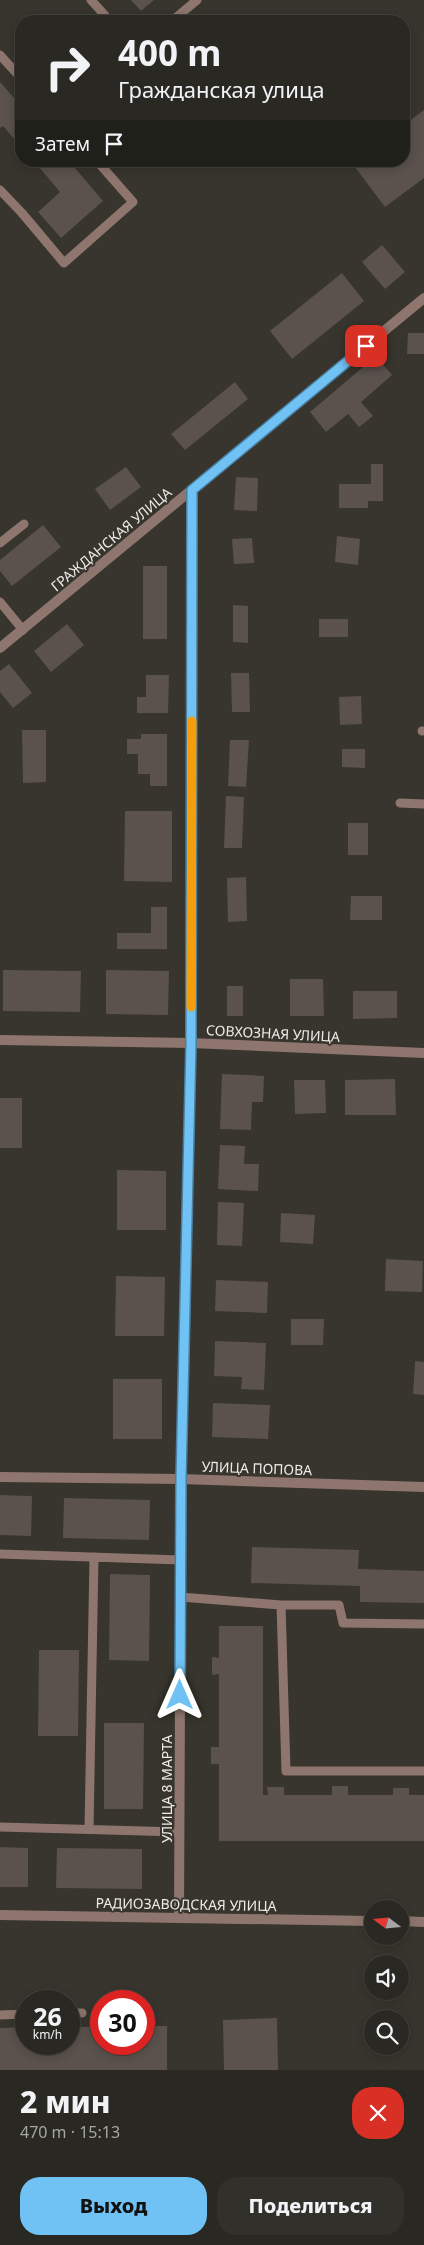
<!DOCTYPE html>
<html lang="ru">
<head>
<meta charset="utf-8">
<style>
  body { margin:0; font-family:"Noto Sans",sans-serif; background:#31302a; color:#f1f3f6; height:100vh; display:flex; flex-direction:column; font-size:19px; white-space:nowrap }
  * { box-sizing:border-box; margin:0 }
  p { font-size:16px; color:#a5a6a5 }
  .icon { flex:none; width:28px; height:28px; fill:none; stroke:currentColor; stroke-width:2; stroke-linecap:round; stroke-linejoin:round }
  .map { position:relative; height:2070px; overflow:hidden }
  .details { display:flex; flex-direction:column; background:#292822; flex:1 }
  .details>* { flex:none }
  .guide { position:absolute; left:15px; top:15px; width:395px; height:152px; border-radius:20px; box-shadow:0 2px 12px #0003,0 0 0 1px #454440; background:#292822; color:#f1f3f6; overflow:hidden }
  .needle { width:32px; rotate:286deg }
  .fabs { position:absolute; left:364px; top:1900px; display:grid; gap:10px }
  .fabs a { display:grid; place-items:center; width:45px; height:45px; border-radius:50%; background:#292822; box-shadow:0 2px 12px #0003,0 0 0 1px #454440; font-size:25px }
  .speed { position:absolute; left:15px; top:1990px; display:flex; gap:10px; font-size:25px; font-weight:700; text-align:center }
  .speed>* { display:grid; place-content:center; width:65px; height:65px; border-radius:50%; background:#292822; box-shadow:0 2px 12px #0003,0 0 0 1px #454440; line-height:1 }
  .speed small { font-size:12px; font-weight:400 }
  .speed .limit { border:8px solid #d22; background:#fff; color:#111 }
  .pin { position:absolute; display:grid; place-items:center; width:42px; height:42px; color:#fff; margin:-21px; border-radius:10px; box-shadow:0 2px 8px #0006 }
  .me { position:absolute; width:55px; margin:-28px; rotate:0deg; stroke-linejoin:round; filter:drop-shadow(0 0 4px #0008) }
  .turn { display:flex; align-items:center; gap:18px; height:105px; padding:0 20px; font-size:22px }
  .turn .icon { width:65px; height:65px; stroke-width:2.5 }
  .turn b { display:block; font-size:35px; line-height:42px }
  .then { display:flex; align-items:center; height:48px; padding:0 20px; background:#0003; gap:10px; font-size:19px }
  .round { display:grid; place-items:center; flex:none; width:52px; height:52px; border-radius:20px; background:#31302a }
  .headline { display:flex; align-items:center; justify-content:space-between; height:85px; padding:0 20px }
  h1 { font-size:30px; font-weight:800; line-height:38px }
  .button { display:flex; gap:10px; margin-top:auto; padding:10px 20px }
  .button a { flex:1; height:58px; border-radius:20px; background:#70c2f4; color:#111; font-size:20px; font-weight:800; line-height:58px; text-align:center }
  .button a+a { background:#31302a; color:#f1f3f6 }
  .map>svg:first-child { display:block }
</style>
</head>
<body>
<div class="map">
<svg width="424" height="2070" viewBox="0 0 424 2070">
  <rect width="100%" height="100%" fill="#37352d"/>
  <path fill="#5b524d" d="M131,0H154L141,11Z
    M0,82L21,106V147L3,126L0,128Z
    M424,110V178L385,207L352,163L355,161H404V125Z
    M34,161H69L103,201L61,238L38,212L60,192Z
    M382,245L405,272L385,289L362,262Z
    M342,273L364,301L292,359L270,331Z
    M408,333H424V354H407Z
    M376,356L392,375L361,402L373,416L359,427L348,414L326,432L310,412Z
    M235,382L248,399L185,450L171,434Z
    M371,464H383V501H368V508H339V484H371Z
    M126,467L141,487L110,510L95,489Z
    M236,477L258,478L257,511L234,510Z
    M43,525L61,547L12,586L0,571V560Z
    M337,536L360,539L358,565L335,562Z
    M252,538L254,563L234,564L232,539Z
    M143,566H167V639H143Z
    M233,605L248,606V643L233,642Z
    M319,619H348V637H319Z
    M67,624L84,645L51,672L34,651Z
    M9,664L32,693L13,708L0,692V671Z
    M231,673H249L250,712H232Z
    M146,675H169L168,713H137V697H146Z
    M361,696L362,724L340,725L339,697Z
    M22,730H46V782L23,783Z
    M141,734H167V786H150V774H138V754H127V739H141Z
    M230,740H249L246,787L228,786Z
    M342,749H365V768L342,767Z
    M226,796L244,797L242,848H224Z
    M125,811H172V882L124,881Z
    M348,823H368V855H348Z
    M246,877L247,921L228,922L227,878Z
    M351,896H382V920H350Z
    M151,907H167V949H117V933H151Z
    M3,970L81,971L80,1012L3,1011Z
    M106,970L169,971L168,1015L106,1014Z
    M290,979H323L324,1016H290Z
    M227,986H243V1016H227Z
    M353,991H397V1018L353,1019Z
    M222,1074L264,1076L263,1102H252L251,1130L220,1129Z
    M395,1079L396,1115H345V1080Z
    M294,1080H325L326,1113L295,1114Z
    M0,1098H22V1148H0Z
    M220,1145L245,1146L244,1164H259L258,1191L218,1189Z
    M117,1170L166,1171V1230H117Z
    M218,1202L244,1203L242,1246L217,1245Z
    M281,1213L315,1215L313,1244L280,1242Z
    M386,1259L423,1261L422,1292L385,1291Z
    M116,1276L165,1277L164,1336H115Z
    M216,1280L268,1282L267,1313L215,1311Z
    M291,1319H324L323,1345H291Z
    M215,1341L266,1343L264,1390L241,1389L242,1377L214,1376Z
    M415,1361L424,1362V1395L413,1394Z
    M113,1379H162V1439H113Z
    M213,1403L270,1405L268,1439L212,1437Z
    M0,1495L32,1496L31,1536L0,1535Z
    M64,1498L150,1500L149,1540L63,1538Z
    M252,1547L359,1550L358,1569L424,1571V1603L360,1602V1586L251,1583Z
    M110,1574L150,1575L149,1661L109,1660Z
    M219,1626H263V1795H268L267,1787H284V1795H332V1786H348V1795H393V1788H409V1795H424V1841H219V1764H211V1747H219V1674L212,1675V1657L219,1658Z
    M39,1650H79L78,1736H38Z
    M104,1723H144L143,1809H104Z
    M0,1847L28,1848V1887H0Z
    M57,1848L142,1849V1889L56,1888Z
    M277,2018L278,2070H224L223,2020Z
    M144,2026H167V2070H0V2028L26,2027V2044H69V2027H101V2044H144Z"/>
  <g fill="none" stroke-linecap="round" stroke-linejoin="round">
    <path stroke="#8e766e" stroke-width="9" d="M91,0L110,21
      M172,21L197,0
      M0,55L21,78
      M0,190L22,213L64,263L133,202L97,161
      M0,543L24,524
      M0,602L23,630
      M422,731H424
      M400,803L424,804
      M0,1554L181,1560
      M180,1597L281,1605H339L343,1623L424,1624
      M281,1605L286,1771H424
      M0,1827L179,1832
      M89,1829L94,1557
      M69,2013H82
      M0,2015L26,2014"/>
    <path stroke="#8e766e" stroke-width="10" d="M0,648L424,298
      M0,1040L191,1043L424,1053
      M0,1477L181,1479L424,1487
      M179,1918L181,1479L191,1043L192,490"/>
    <path stroke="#8e766e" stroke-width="10" d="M0,1915L372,1921
      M400,1921L424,1922"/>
  </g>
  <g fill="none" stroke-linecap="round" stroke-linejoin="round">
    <defs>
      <path id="route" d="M180,1695L181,1479L191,1043L192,490L366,346"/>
    </defs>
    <use href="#route" stroke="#497e9f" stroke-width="12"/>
    <use href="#route" stroke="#70c2f4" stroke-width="9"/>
    <path stroke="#f59e0b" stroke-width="9" d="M191,1007L192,721"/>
  </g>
  <g text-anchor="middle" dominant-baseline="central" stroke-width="4" stroke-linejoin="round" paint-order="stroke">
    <g font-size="14" fill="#ecebe6" stroke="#37352d">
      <text transform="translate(111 539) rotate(-40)">ГРАЖДАНСКАЯ УЛИЦА</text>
      <text transform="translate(273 1033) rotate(3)">СОВХОЗНАЯ УЛИЦА</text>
      <text transform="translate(257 1468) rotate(2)">УЛИЦА ПОПОВА</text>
      <text transform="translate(166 1789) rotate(-90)">УЛИЦА 8 МАРТА</text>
      <text transform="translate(186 1904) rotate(1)">РАДИОЗАВОДСКАЯ УЛИЦА</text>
    </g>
  </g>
</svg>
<div class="fabs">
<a><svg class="needle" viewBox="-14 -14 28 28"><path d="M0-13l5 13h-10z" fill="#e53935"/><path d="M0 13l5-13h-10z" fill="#a5a6a5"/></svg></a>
<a><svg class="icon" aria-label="sound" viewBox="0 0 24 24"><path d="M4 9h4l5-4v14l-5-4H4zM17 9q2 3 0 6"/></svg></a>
<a><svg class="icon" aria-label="search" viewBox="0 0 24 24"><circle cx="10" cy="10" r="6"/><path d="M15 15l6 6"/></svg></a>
</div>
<div class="speed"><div>26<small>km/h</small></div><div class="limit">30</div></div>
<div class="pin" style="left:366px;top:346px;background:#d93025"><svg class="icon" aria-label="arrive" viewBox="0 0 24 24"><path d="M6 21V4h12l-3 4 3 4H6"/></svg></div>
<svg class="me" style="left:180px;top:1695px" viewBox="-20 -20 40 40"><path d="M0-17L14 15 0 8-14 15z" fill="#70c2f4" stroke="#fff" stroke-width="4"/></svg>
<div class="guide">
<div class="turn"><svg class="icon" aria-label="right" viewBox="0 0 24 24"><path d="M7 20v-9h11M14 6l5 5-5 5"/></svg><div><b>400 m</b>Гражданская улица</div></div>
<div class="then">Затем<svg class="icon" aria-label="arrive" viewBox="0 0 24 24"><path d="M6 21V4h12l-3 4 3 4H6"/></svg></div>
</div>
</div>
<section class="details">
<div class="headline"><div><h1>2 мин</h1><p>470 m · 15:13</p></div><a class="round" style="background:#d93025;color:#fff"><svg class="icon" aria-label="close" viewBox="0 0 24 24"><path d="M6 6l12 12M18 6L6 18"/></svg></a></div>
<div class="button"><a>Выход</a><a>Поделиться</a></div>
</section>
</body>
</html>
